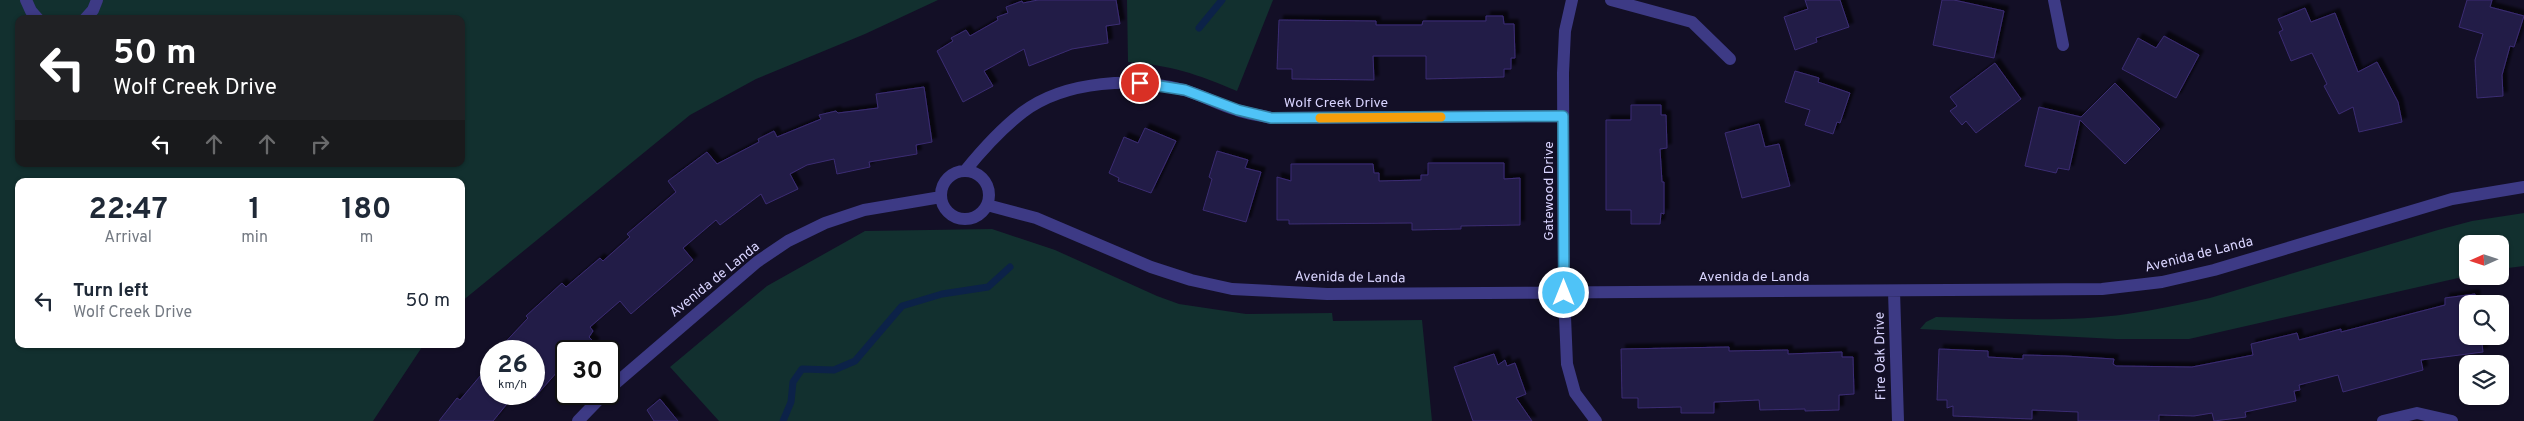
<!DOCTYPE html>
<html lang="en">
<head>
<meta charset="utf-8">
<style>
  body { margin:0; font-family:Overpass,sans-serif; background:#f6f6f7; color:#1f2937; height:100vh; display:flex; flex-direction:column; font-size:19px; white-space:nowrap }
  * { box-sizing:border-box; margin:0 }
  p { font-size:16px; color:#747a83 }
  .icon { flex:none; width:28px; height:28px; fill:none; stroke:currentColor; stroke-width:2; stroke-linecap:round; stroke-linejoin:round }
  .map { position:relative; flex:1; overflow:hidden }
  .panel { position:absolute; left:15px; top:178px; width:450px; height:170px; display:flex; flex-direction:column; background:#fff; border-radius:10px; box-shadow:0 1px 4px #0004 }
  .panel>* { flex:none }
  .top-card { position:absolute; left:15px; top:15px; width:450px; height:152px; border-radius:10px; box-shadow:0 1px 4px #0004; background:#202124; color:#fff; overflow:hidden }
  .needle { width:32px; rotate:267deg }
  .controls { position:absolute; left:2459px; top:235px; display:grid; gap:10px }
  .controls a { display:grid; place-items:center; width:50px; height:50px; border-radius:10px; background:#fff; box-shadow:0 1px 4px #0004; font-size:25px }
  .speed { position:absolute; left:480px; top:340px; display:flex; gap:10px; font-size:25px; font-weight:700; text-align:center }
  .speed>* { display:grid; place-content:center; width:65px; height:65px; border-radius:50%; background:#fff; box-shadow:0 1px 4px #0004; line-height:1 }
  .speed small { font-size:12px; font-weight:400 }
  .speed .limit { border:2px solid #111; border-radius:8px; background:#fff; color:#111 }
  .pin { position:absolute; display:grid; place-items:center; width:42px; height:42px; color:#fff; margin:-21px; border:2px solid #fff; border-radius:50%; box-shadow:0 1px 5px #0007 }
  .me { position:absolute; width:55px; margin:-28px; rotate:0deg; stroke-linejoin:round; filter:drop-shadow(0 0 4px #0008) }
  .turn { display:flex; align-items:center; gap:18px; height:105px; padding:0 15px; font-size:22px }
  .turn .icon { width:65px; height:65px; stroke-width:2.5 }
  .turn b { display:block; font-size:35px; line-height:42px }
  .lanes { display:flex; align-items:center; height:48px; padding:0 15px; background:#0003; justify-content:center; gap:25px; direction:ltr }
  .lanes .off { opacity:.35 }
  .eta { display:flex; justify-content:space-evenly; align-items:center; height:85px; text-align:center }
  .eta b { font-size:30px; font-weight:700; line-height:35px }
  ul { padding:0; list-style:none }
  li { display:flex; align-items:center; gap:15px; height:75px; padding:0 15px }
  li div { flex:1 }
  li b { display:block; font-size:19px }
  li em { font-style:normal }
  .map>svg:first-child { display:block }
</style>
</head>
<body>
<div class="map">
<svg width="2524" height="421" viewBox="0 0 2524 421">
  <defs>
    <filter id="shadow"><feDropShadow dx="4.5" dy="-4.5" stdDeviation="1" flood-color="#0009"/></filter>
  </defs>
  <rect width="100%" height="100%" fill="#130f26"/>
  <path fill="#12302f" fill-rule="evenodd" d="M0,0H938L865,34L756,79L690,115L461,302V181H19V344H424L373,421H0ZM19,19H461V164H19Z
    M1127,0H1273L1237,91C1197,74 1170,65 1128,62Z
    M2524,213V266L2500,269V244H2468L2467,276L2189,339H2116L1920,329L1926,322L1936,317C1999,318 2064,323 2127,314C2155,310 2183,304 2210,298L2438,230L2472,221Z
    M992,229L1055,250L1157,296L1179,304L1246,314L1332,313L1333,321L1422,320L1432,421H719L670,367L767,286L865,231Z"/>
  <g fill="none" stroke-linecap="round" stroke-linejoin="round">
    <path stroke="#0c2248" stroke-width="7" d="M1199,28L1222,0
      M783,421L791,402L793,382L802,369L834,370L855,361L902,306L942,294L988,287L1010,267"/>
  </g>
  <path fill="#241b47" stroke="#3b2d73" filter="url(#shadow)" d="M1038,0H1116L1120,24L1106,26L1108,43L1072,49L1029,66L1024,49L984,71L993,86L963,102L937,51L953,41L951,38L966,30L970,36L998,20L997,17L1008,13L1006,7L1022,1L1023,3Z
    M1805,0H1840L1849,27L1816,38L1817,42L1795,50L1784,17L1808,9Z
    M1942,0H1954L2004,11L1994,58L1933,45Z
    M2467,0H2492L2490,7L2524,16L2514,47L2510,46L2502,75L2503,96L2477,98L2475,60L2483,34L2459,27Z
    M2305,8L2311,22L2335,13L2358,72L2377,62L2398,102L2402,122L2359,132L2353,107L2339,114L2324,86L2327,84L2312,53L2291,61L2279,32L2283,30L2278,19Z
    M1486,16H1503L1504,24H1514L1515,58H1511V69H1504V77L1426,79V56H1373L1374,80L1292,79V69H1277L1279,20L1376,21V25H1422L1423,21H1486Z
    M2164,36L2199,55L2176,98L2122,69L2138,38L2156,48Z
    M1995,63L2021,99L1976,133L1966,121L1962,125L1950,111L1957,106L1950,97Z
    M1795,71L1819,78L1818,82L1850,93L1840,123L1837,122L1833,134L1805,125L1810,110L1785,102Z
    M2115,83L2160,129L2125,164L2080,120L2069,170L2058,168L2056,173L2025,166L2039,107L2081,117Z
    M924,87L932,142L916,145L917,154L869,162L870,167L837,174L834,159L807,165L790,174L798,189L766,204L761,194L720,225L716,220L683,248L693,260L631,314L620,301L590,327L593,331L589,337L595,343L587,351H566V362L534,398V351H497L528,318L526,316L562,283L566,287L600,258L603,261L630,237L627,234L676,192L668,181L707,152L717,164L759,142L758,139L774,131L777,137L821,119L819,115L836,111L838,113L878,108L876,94Z
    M1631,105H1661V115H1666L1667,148L1660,149L1662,182H1664V214L1661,213L1660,224H1631V210H1606V120H1631Z
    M1759,124L1765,147L1779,144L1790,186L1742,198L1725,133Z
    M1145,128L1176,141L1151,193L1118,181L1119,178L1109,173L1124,137L1138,143Z
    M1217,151L1248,160L1245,168L1261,172L1246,222L1203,210L1212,179L1209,177Z
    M1428,163H1504V179L1520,178V225L1461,226V229L1412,230V223L1289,224V220H1277V177L1291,181V164H1373L1374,173H1379V181L1421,180V175H1428Z
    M2475,294L2476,304H2468V336H2481L2483,352L2421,360L2423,370L2343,392L2338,375L2299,385L2300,390L2294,391L2296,401L2245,412L2246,417L2214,421L2212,413L2194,416L2159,415V421H2078V412L2032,410V419L1953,416V406L1947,408V400H1937L1939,349L1988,351V357L2023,359V355L2065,356L2114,359L2113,364L2116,366L2192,367L2253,355L2251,344L2297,333L2299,340L2341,329V332L2445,305V298Z
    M1729,347V351L1788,350V354L1842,352V357H1853L1854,394L1839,395V410L1805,411V409L1760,410L1759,400L1714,402V413H1681V407L1638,408V398H1622L1621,349Z
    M1494,354L1498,365L1505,360L1507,366L1515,363L1526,394L1516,398L1532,421H1473L1454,367Z
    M491,363V394H515L493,421H439L457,398L460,400Z
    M660,399L678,421H654L647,410Z"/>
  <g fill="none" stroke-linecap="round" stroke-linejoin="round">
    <path stroke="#3d3a85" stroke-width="12" d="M26,0L31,11L38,19
      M1572,0L1565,31L1563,73L1564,293L1567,364L1575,393L1596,421
      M1611,0L1692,22L1730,59
      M2054,0L2063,45
      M85,19L93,10L97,0
      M965,171C982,150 1001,129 1023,112C1066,80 1135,77 1184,90C1202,95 1219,105 1237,110C1248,114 1260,115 1271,118L1563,116
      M941 195a24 24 0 1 1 48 0a24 24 0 1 1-48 0Z
      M987,205L1036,218L1151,267L1191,280L1232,289L1327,294L2102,289L2162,282L2214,270L2452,199L2524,187
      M1894,291L1898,421
      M609,389L757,262L788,241L825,223L864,210L941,197
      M578,421L604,394
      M2383,421L2417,413L2452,421"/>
  </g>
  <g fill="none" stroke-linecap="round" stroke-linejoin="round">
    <defs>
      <path id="route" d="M1140,83L1185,90L1238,110L1271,118L1563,116L1564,293"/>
    </defs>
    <use href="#route" stroke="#337fa1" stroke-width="12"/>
    <use href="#route" stroke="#4fc3f7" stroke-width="9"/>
    <path stroke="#f59e0b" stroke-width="9" d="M1320,118L1441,117"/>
  </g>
  <g text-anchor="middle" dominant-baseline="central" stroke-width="5" stroke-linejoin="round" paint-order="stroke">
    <g font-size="14" fill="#d9d4ff" stroke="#130f26">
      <text x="1336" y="103">Wolf Creek Drive</text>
      <text transform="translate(1549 191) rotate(-90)">Gatewood Drive</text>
      <text transform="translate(2199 255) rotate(-14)">Avenida de Landa</text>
      <text x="1754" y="277">Avenida de Landa</text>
      <text transform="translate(1350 278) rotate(1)">Avenida de Landa</text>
      <text transform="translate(715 280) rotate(-39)">Avenida de Landa</text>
      <text transform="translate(1881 356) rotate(-91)">Fire Oak Drive</text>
    </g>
  </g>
</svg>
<div class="controls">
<a><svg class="needle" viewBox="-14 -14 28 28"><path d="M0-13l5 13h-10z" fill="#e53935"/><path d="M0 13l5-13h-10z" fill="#747a83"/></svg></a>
<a><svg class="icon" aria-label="search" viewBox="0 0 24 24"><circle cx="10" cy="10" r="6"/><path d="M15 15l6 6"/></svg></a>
<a><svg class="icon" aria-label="layers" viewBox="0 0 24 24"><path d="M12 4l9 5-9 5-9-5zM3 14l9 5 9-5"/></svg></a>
</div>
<div class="speed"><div>26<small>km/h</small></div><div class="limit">30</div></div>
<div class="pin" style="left:1140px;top:83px;background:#d93025"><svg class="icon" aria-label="arrive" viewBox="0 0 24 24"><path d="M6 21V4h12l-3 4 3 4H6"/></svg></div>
<svg class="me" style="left:1564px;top:293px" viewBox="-20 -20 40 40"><circle r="17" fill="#4fc3f7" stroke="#fff" stroke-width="3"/><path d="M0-11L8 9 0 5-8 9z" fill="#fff"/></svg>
<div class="top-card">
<div class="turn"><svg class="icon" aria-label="left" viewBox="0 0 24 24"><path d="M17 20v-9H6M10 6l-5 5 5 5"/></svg><div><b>50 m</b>Wolf Creek Drive</div></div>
<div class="lanes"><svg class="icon" aria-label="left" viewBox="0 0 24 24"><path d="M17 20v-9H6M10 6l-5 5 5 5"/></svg><svg class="icon off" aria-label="ahead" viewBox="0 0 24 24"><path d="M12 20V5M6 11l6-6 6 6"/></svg><svg class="icon off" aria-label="ahead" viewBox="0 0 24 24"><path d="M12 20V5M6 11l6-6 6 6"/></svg><svg class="icon off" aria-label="right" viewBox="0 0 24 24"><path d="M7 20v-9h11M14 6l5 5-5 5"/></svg></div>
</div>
<section class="panel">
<div class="eta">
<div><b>22:47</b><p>Arrival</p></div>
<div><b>1</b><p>min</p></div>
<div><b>180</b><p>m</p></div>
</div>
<ul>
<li><svg class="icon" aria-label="left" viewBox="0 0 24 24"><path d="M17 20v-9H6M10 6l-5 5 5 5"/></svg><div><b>Turn left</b><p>Wolf Creek Drive</p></div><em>50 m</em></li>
</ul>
</section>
</div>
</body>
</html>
